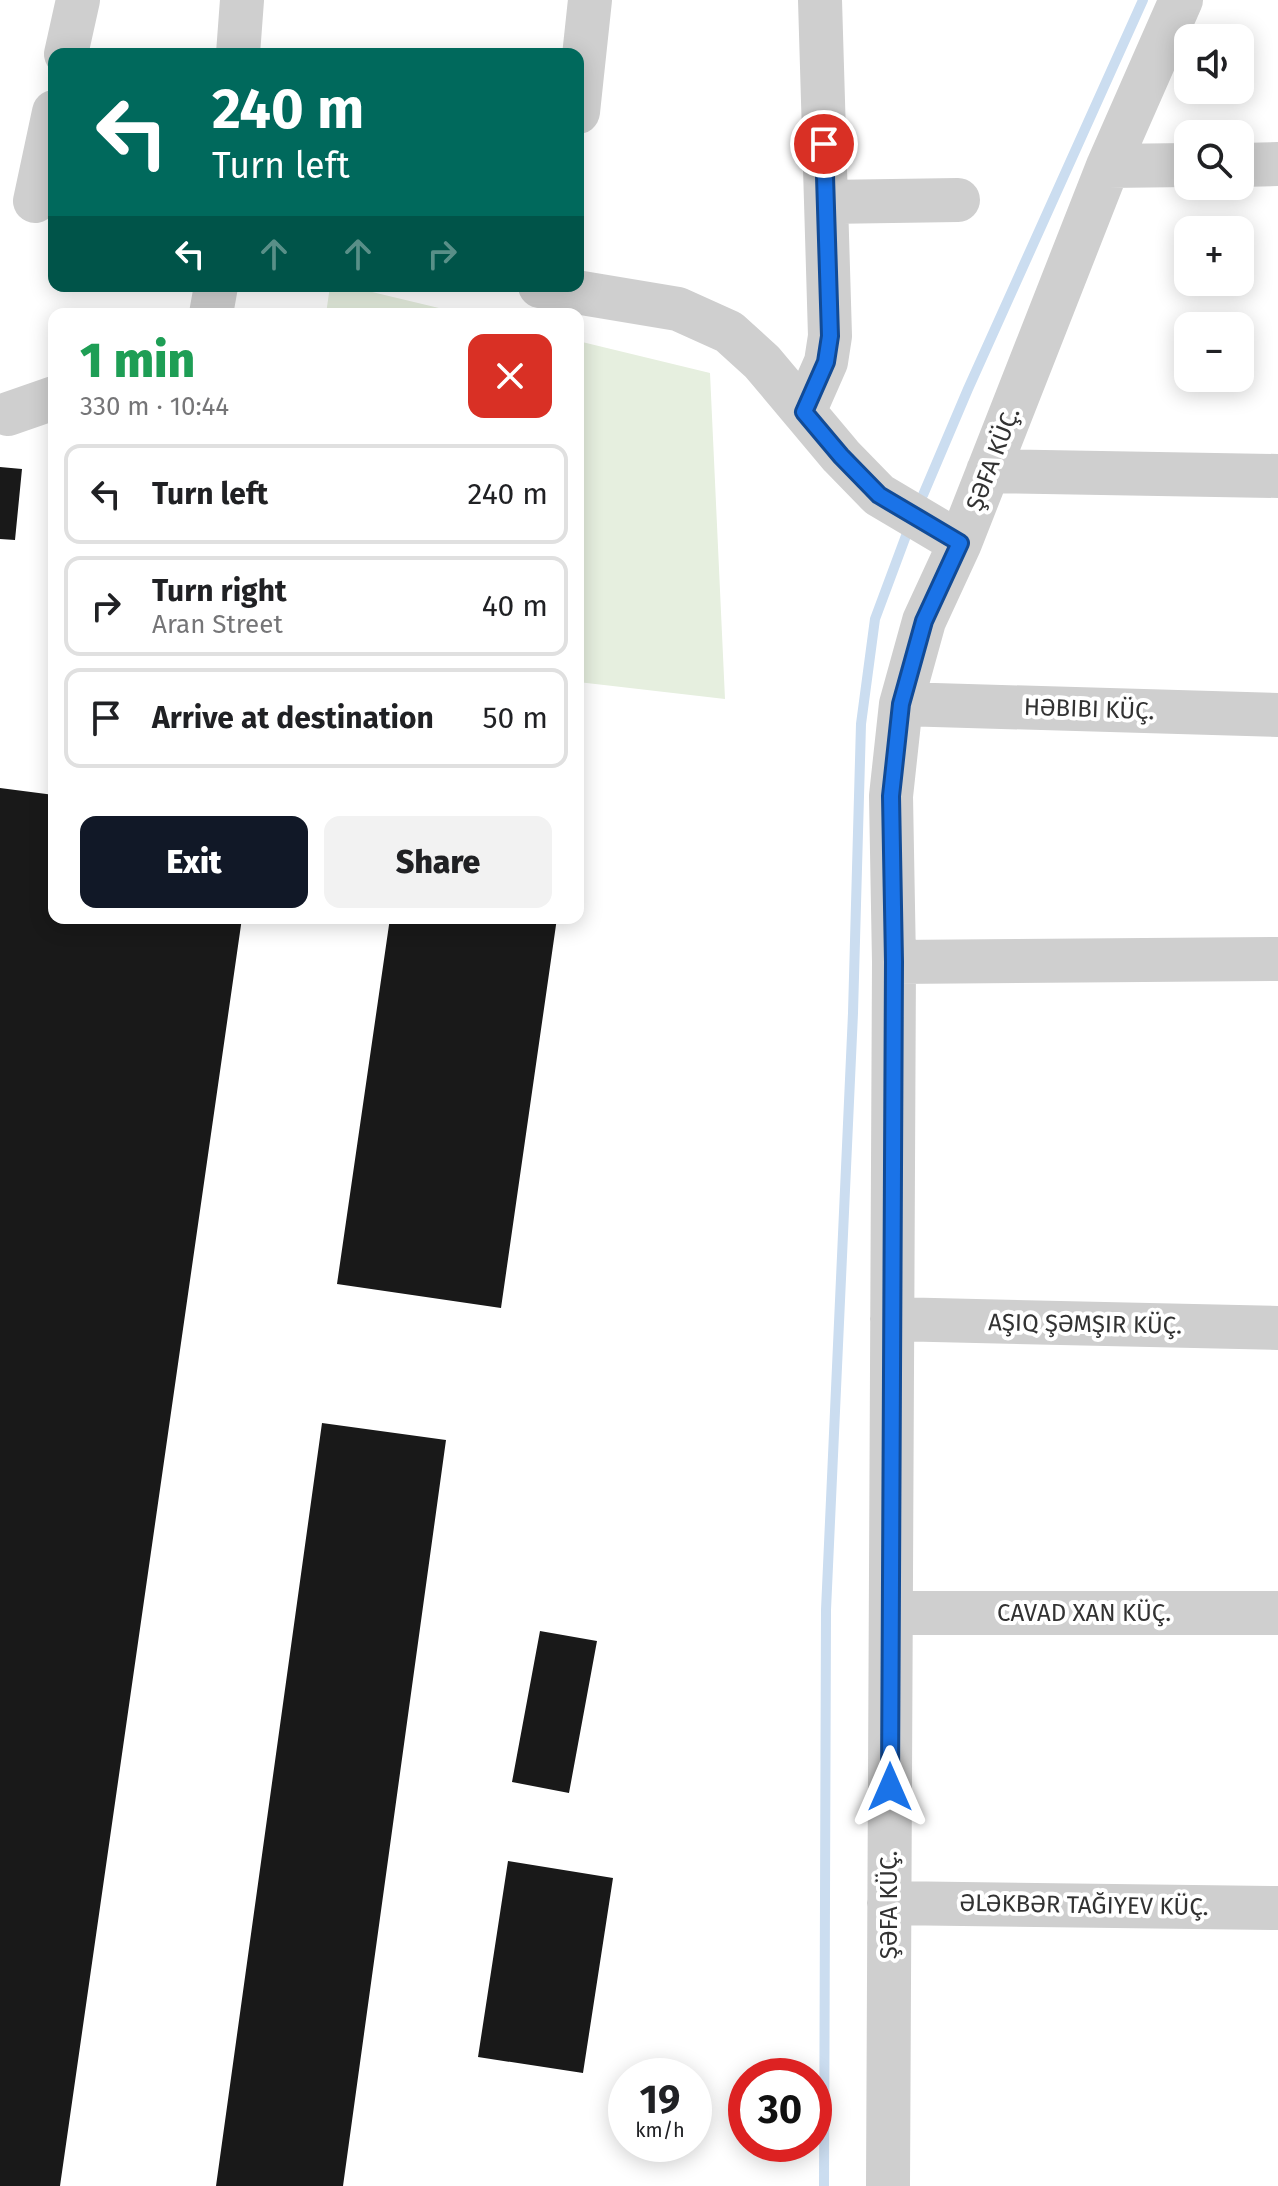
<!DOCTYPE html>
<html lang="en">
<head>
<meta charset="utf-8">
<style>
  body { margin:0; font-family:"Fira Sans",sans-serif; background:#f2f2f2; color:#202124; height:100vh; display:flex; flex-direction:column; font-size:30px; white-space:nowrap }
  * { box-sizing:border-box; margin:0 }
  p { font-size:26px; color:#757577 }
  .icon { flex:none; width:44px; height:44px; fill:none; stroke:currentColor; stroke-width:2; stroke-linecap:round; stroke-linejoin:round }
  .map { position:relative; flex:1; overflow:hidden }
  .sheet { position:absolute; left:48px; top:308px; width:536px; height:616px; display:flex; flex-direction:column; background:#fff; border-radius:16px; box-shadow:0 4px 20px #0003 }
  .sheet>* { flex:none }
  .guide { position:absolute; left:48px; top:48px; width:536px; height:244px; border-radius:16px; box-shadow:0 4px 20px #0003; background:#00695c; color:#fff; overflow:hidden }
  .fabs { position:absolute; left:1174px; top:24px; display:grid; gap:16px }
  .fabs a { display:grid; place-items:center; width:80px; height:80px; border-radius:16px; background:#fff; box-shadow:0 4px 20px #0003; font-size:40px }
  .speed { position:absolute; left:608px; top:2058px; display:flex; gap:16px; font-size:40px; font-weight:700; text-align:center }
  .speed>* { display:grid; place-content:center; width:104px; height:104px; border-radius:50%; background:#fff; box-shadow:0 4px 20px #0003; line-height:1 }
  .speed small { font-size:20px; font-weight:400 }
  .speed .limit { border:12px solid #d22; background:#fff; color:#111 }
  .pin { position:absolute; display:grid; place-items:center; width:68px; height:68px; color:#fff; margin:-34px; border:4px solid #fff; border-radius:50%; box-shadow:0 2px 8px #0007 }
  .me { position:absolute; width:88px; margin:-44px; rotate:0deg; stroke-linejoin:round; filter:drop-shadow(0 0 6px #0008) }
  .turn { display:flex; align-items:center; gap:28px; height:168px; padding:0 32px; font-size:36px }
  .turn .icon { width:104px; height:104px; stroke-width:2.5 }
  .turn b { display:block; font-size:56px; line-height:68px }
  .lanes { display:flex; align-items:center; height:76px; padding:0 32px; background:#0003; justify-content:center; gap:40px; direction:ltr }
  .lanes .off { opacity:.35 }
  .round { display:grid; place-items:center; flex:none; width:84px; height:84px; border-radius:16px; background:#f2f2f2 }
  .headline { display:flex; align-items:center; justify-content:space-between; height:136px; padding:0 32px }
  h1 { font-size:48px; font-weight:800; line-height:60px; color:#1e9e55 }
  .primary-button { display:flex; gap:16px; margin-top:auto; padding:16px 32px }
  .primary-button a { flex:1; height:92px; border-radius:16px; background:#111827; color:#fff; font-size:32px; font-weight:800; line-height:92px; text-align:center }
  .primary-button a+a { background:#f2f2f2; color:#202124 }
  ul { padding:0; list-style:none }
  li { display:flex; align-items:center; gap:24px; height:100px; margin:0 16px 12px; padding:0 16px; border:4px solid #e0e0e0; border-radius:16px }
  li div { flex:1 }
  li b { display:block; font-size:30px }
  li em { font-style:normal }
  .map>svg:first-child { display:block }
</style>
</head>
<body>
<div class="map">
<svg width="1278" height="2186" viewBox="0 0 1278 2186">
  <rect width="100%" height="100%" fill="#fff"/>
  <path fill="#e6efdf" d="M330,286H347L464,314H326Z
    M578,341L710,373L725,699L578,682Z"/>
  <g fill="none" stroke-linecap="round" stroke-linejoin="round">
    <path stroke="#cbddf0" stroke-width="10" d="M923,495L968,389L1143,0
      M824,2186L826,1610L853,1013L861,724L875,619L907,533"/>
  </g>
  <path fill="#191919" d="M0,467L22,469L15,540L0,539Z
    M0,788L54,795V918H242L60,2186H0Z
    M390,918H557L501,1308L337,1284Z
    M322,1423L446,1440L343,2186H216Z
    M540,1631L597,1641L569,1793L512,1782Z
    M508,1861L613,1878L583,2073L478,2057Z"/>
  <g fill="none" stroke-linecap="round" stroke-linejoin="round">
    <path stroke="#cfcfcf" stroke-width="44" d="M66,54L78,0
      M238,54L242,0
      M578,112L590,0
      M1240,165L1278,164
      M1108,166L1188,165
      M35,201L54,112
      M826,202L958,200
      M540,286L678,309L729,332L762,362L841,456L879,495L960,543
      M211,314L216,286
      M804,412L826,362L830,336L820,0
      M8,414L54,398
      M988,471L1278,476
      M901,704L1278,715
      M894,962L1278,959
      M892,1319L1278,1328
      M891,1613H1278
      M889,1903L1278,1908
      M888,2186L894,962L891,796L901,704L924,621L960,543L1108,166L1181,0"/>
  </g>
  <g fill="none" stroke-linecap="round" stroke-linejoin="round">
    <defs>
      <path id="route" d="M824,144L830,336L826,362L804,412L841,456L879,495L960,543L924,621L901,704L891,796L894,962L890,1787"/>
    </defs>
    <use href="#route" stroke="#114b97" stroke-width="20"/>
    <use href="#route" stroke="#1a73e8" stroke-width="14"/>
  </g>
  <g text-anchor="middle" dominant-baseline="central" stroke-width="8" stroke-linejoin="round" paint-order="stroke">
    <g font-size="24" fill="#323232" stroke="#fff">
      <text transform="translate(993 459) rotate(-69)">ŞƏFA KÜÇ.</text>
      <text transform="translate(1089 709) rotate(2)">HƏBIBI KÜÇ.</text>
      <text transform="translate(1085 1324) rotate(1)">AŞIQ ŞƏMŞIR KÜÇ.</text>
      <text x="1084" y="1613">CAVAD XAN KÜÇ.</text>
      <text transform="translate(889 1905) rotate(-90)">ŞƏFA KÜÇ.</text>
      <text transform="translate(1084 1905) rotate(1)">ƏLƏKBƏR TAĞIYEV KÜÇ.</text>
    </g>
  </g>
</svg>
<div class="fabs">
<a><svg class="icon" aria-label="sound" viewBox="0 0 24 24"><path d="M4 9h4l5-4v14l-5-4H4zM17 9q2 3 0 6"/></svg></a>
<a><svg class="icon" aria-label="search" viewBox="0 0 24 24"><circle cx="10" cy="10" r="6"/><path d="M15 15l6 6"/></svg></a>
<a>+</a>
<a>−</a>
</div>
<div class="speed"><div>19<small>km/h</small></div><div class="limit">30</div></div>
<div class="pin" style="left:824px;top:144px;background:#d93025"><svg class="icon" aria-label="arrive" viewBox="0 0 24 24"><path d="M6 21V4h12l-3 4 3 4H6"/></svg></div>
<svg class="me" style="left:890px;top:1787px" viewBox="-20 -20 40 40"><path d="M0-17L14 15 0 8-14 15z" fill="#1a73e8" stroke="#fff" stroke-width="4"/></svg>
<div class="guide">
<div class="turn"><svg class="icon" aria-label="left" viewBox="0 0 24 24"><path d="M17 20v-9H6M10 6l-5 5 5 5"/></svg><div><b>240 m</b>Turn left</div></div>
<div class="lanes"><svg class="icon" aria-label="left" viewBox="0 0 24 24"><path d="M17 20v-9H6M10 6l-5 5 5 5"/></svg><svg class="icon off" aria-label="ahead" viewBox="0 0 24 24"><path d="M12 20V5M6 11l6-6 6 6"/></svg><svg class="icon off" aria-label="ahead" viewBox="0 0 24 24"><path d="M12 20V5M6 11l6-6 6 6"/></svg><svg class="icon off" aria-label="right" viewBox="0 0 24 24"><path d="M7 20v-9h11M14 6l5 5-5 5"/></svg></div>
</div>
<section class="sheet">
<div class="headline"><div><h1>1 min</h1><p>330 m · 10:44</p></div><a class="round" style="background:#d93025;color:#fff"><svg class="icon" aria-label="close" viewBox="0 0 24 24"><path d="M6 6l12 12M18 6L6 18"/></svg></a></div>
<ul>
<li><svg class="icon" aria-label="left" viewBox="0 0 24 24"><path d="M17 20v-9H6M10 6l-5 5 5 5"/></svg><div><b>Turn left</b></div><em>240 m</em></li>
<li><svg class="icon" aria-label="right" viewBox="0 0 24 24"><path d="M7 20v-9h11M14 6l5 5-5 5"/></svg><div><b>Turn right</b><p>Aran Street</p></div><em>40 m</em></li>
<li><svg class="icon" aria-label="arrive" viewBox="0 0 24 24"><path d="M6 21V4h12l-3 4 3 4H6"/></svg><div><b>Arrive at destination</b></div><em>50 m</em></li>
</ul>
<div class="primary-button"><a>Exit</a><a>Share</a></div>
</section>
</div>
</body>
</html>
